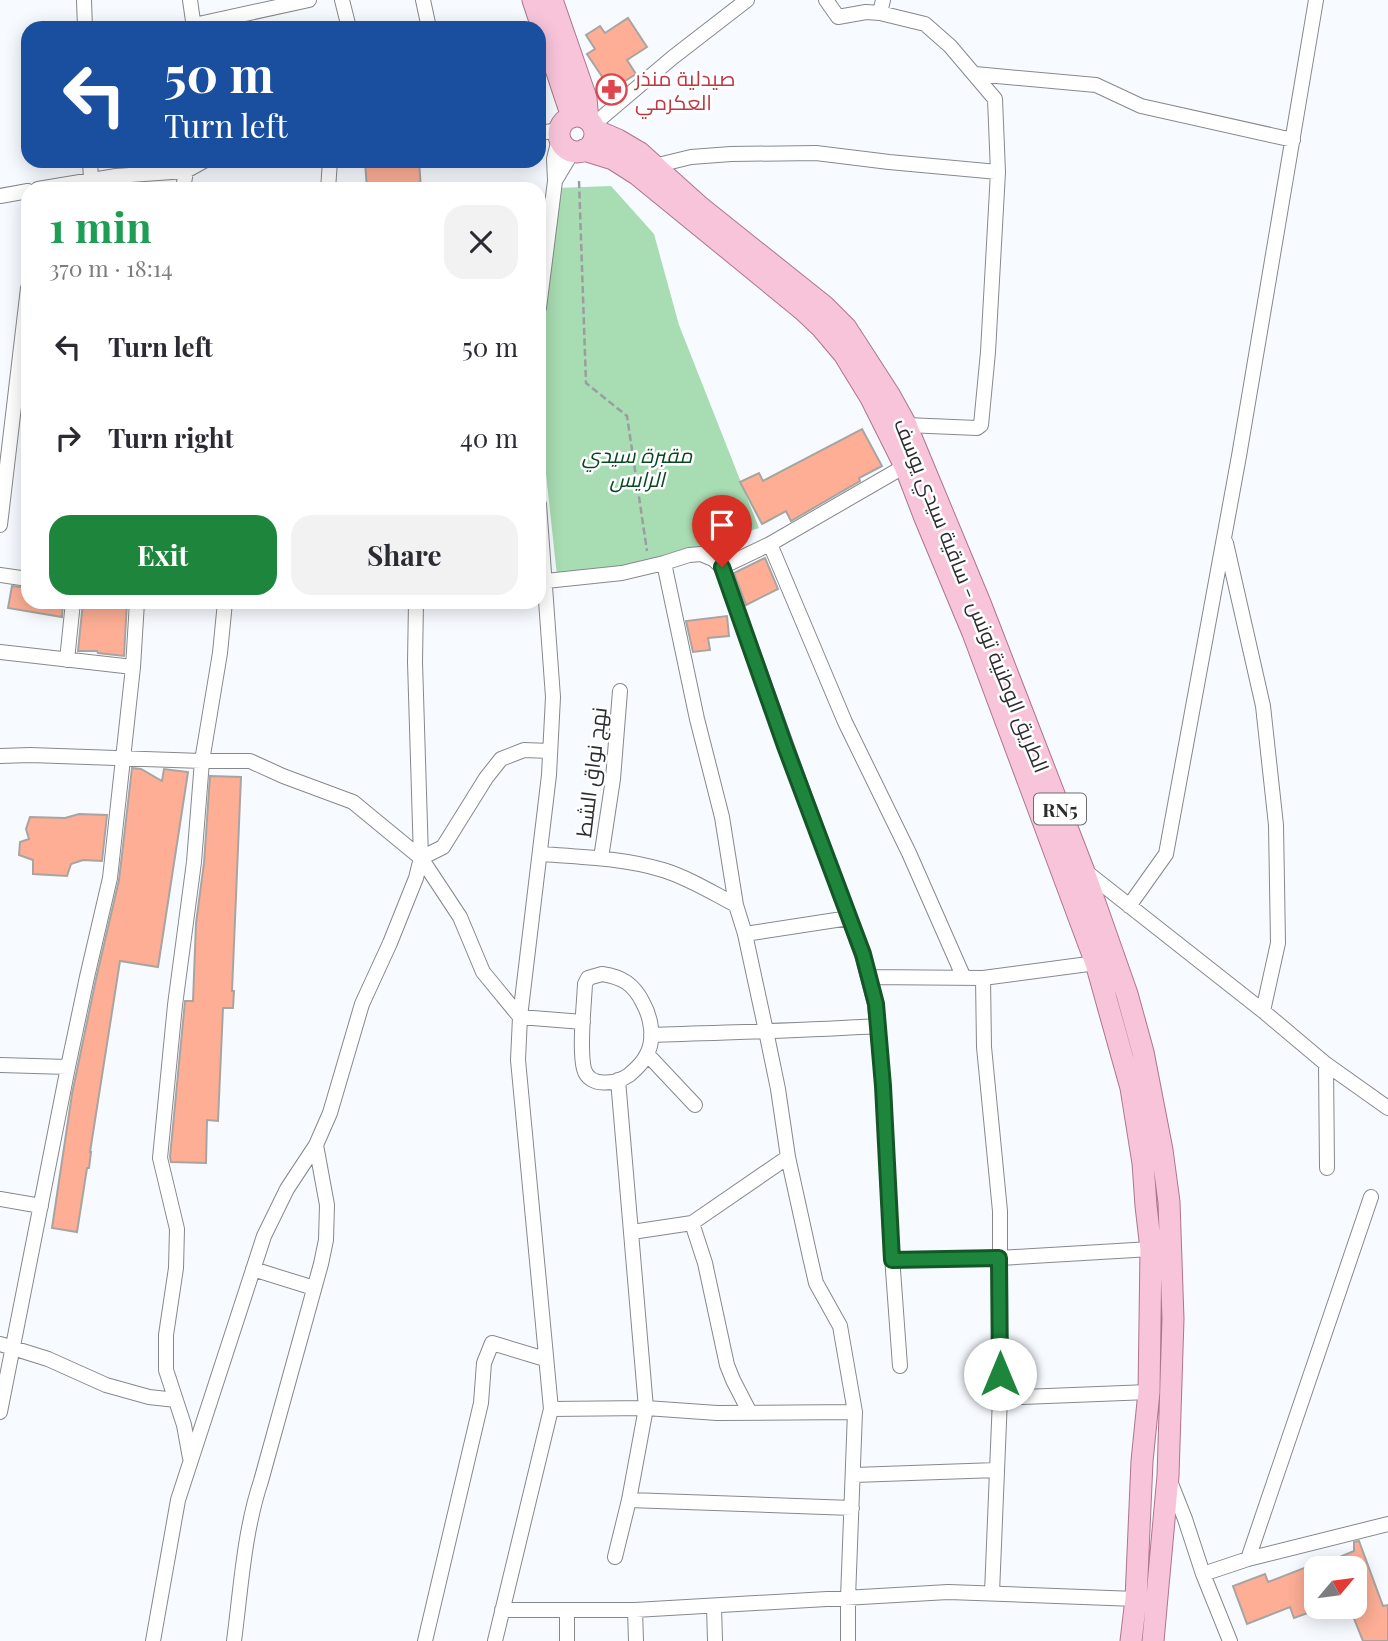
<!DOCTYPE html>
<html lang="en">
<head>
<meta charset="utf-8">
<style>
  body { margin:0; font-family:"Playfair Display",Cairo,serif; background:#f2f2f3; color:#2b2b33; height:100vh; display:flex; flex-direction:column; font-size:26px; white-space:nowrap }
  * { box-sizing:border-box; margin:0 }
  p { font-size:23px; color:#7c7c81 }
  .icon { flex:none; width:38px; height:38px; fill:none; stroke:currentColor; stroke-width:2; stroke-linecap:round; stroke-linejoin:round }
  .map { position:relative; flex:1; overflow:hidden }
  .drawer { position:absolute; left:21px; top:182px; width:525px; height:427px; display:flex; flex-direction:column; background:#fff; border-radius:21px; box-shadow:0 4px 18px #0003 }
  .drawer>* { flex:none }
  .top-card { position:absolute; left:21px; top:21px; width:525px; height:147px; border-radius:21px; box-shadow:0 4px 18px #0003; background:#1a4fa0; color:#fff; overflow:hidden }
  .needle { width:46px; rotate:61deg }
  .tools { position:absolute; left:1304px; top:1556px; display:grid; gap:14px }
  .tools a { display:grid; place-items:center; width:63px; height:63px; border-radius:14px; background:#fff; box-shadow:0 4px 18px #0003; font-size:35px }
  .pin { position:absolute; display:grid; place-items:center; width:60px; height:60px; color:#fff; margin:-72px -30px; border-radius:50% 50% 50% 0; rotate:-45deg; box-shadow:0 0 7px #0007 }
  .pin .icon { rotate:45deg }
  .me { position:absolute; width:77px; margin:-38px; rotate:0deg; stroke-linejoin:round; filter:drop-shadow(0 0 5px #0008) }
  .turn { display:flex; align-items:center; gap:24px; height:147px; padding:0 28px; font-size:32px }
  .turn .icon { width:91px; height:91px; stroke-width:2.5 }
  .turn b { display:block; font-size:49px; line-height:60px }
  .round { display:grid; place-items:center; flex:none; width:74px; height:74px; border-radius:21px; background:#f2f2f3 }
  .headline { display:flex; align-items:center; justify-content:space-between; height:119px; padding:0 28px }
  h1 { font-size:42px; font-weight:700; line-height:52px; color:#1e9e55 }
  .button { display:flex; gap:14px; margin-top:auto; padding:14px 28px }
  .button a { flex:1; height:80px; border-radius:21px; background:#1e863c; color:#fff; font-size:28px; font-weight:700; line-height:80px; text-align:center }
  .button a+a { background:#f2f2f3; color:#2b2b33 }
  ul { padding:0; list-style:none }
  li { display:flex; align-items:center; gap:21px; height:91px; padding:0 28px }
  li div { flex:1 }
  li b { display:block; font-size:26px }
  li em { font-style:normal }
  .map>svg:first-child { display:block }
</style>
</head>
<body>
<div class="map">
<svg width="1388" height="1641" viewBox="0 0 1388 1641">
  <rect width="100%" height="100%" fill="#f7fbff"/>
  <path fill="#a8dcb2" d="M611,186L654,234L679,325L759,528L625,570L557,576L539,409V370L557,188Z"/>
  <path fill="#fdae95" stroke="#a8a4a2" stroke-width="2" d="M628,18L647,47L627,60L636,74L611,90L587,54L595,49L586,35L600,26L605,33Z
    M382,161H419L421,189H367L365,162Z
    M862,429L882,466L859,478L860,481L791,521L786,511L762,524L740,482L759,473L763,481Z
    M765,558L778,589L746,605L734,573Z
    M12,586L28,588V602H63L62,617L8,608Z
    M83,602H127L124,656L98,653L97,651H78Z
    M727,616L729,636L708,638L710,650L693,652L686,621Z
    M132,768L141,769L162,781L164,769L188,772L158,967L120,961L90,1152H91L89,1168H87L77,1232L52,1228L72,1094L96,979L119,880Z
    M210,776L241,777L232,991H234L233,1008H223L218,1121L207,1120L206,1163L171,1162L170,1157L185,1001H193L196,923L204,863Z
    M79,814L107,815L102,861L83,860L71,864L67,876L33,874V860L19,855L20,842L29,839L26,829L30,817L65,818Z
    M1359,1541L1383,1606L1388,1605V1641H1363L1349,1606H1354V1568H1341L1337,1558L1354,1551V1542Z
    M1312,1565L1316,1576V1610L1294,1618L1290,1607L1247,1624L1233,1586L1265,1574L1268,1582Z"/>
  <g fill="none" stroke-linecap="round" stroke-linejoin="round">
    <defs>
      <path id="minor" d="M84,0L85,28
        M190,0L194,28
        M342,0L349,28
        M423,0L429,28
        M826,0L838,17L866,12L880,13L883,0
        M880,13L925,24L950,46L995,99L998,172L988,352L981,425L977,428L906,425
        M194,25L309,0
        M975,74L1096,85L1141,106L1293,140
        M593,125L672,58L747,0
        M539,133L560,130
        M560,135L554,159L555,181L573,151
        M90,161L91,180
        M654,166L691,157L731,154L816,153L889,162L998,172
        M38,189L116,176L186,171L204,161
        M183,189L186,171
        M328,189L330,161
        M0,196L28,191
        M539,308L555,181
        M0,525L28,288
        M1226,543L1263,706L1276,825L1278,943L1263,1011
        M770,544L845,722L909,853L964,978
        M664,563L697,719L722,817L736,905L745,934L766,1031L778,1089L788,1157L810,1257L816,1283L840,1326L855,1412L848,1598V1641
        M722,567L770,544L905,466
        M0,575L28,579
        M546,581L622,573L664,563L689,555L701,554L713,559L722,567L862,955L875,1004L883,1086L890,1229L900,1366
        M0,652L133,667
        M67,660L73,602
        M0,756L30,755L202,761H250L283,776L353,802L421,858L460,917L483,972L520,1017L583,1022
        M540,854C582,857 623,858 663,870C689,878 713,893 736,905
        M421,858L443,847L486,778L501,759L524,750L550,751
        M601,858L613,779L620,691
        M1084,870L1263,1011L1326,1064L1388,1108
        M1129,906L1166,854L1239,456L1316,0
        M745,934L849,918
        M602,974C622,977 634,984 643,1003C651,1017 655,1039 647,1054C644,1061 635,1070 629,1075C616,1084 589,1088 584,1069C579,1049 584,1006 585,984L588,978Z
        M869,977L983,978L1096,963
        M983,978L984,1047L1000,1211V1398L992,1593
        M651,1035C727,1032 802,1031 877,1026
        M647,1054L695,1105
        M1326,1064L1327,1168
        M0,1065L68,1067
        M0,1199L41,1206
        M692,1223L705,1263L727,1365L733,1380L750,1413
        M632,1232L692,1223L788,1157
        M892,1260L999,1258L1151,1249
        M253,1269L314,1288
        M0,1344L48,1359L106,1385L149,1397L176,1400
        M1000,1398L1149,1392
        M551,1409L646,1408L717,1413L855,1412
        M0,1412L68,1067L87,977L110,878L133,667L137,602
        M190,1458L184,1425L166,1370V1335L176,1268L177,1229L160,1158L175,1005L194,862L202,761L220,653L225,602
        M854,1475L997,1470
        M1170,1481L1185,1519L1203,1574L1230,1641
        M629,1500L852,1508
        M615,1557L629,1500L646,1408L618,1080
        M1248,1559L1371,1197
        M1203,1574L1248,1559L1388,1524
        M714,1606L715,1641
        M502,1610H635L948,1592L1136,1599
        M567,1610V1641
        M635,1610L636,1641
        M153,1641L178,1500L264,1236L287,1189L316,1145L330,1113L362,1004L390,943L416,878L421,858L415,662L416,602
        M234,1641C241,1588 244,1532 261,1481L321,1264L326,1240L327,1205L316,1145
        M425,1641L481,1403L484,1363L492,1343L545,1359
        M495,1641L551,1409L518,1060L520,1017L549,775L553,697L539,504"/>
      <path id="primary" d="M533,0L572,117
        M552,0L586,98L588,120
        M559 134a18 18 0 1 1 36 0a18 18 0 1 1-36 0Z
        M595,130L618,140L640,153L700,207L824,306L846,328L859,348L890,396L906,425L980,603L1083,869L1127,994L1143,1052L1162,1150L1169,1202L1173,1319L1168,1476L1153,1641
        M584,150L613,159L638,175L802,309L822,328L844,354L871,398L905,466L925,518L973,633L1096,963L1131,1088L1143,1163L1146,1206L1151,1249L1149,1392L1142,1461L1136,1599L1131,1641"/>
    </defs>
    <use href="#minor" stroke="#86898c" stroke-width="16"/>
    <use href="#primary" stroke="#ad758e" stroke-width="23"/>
    <path stroke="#9b9da0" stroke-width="2.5" stroke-dasharray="7 3.5" stroke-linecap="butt" d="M579,181L586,383L627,416L647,551"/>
    <use href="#minor" stroke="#fff" stroke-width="14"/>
    <use href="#primary" stroke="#f8c4da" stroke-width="21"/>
  </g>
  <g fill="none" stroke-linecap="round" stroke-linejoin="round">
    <defs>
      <path id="route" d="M722,567L785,746L863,954L876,1004L883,1086L892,1260L999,1258L1000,1374"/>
    </defs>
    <use href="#route" stroke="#145727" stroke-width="18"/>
    <use href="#route" stroke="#1e863c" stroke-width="12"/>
  </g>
  <defs>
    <symbol id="pharmacy-ring" viewBox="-11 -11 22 22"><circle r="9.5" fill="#fff" stroke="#e0444e" stroke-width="1.5"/><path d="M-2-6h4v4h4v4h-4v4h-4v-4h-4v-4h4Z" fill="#e0444e"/></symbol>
  </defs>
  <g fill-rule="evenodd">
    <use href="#pharmacy-ring" x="594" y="72" width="35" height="35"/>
  </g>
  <g text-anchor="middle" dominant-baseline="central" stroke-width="5" stroke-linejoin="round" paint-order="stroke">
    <rect fill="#fff" stroke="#6b6c6d" stroke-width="2" x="1034" y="793.5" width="52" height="31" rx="5"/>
    <g font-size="19" font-weight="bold" fill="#2c2d2f">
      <text x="1060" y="809">RN5</text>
    </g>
    <g font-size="21" fill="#be3a42" stroke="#fff" text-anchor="start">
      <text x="635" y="77">صيدلية منذر<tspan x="635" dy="24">العكرمي</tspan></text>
    </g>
    <g font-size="21" font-style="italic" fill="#064920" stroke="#fff">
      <text x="637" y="454">مقبرة سيدي<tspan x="637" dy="24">الرايس</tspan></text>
    </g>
    <g font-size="21" fill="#2c2d2f" stroke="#fff">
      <text transform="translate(973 595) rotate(68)">الطريق الوطنية تونس - ساقية سيدي يوسف</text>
      <text transform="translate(590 772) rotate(-83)">نهج نواق الشط</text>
    </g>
  </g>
</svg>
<div class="tools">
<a><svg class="needle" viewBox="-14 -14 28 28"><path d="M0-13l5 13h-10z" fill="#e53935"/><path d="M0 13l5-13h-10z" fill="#7c7c81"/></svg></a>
</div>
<div class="pin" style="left:722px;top:567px;background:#d93025"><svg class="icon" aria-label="arrive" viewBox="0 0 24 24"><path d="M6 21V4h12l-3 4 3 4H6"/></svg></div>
<svg class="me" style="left:1000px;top:1374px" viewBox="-20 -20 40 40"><circle r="19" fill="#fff"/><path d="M0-13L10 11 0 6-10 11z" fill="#1e863c"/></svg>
<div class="top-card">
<div class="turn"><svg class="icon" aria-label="left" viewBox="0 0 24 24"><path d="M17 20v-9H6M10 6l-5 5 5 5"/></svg><div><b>50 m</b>Turn left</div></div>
</div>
<section class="drawer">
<div class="headline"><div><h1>1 min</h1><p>370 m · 18:14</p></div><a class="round"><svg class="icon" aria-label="close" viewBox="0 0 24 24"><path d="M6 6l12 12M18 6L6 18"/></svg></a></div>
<ul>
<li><svg class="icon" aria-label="left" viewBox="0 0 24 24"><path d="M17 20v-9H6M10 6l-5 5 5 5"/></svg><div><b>Turn left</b></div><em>50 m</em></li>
<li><svg class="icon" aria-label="right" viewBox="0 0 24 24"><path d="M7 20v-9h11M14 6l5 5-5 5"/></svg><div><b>Turn right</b></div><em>40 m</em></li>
</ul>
<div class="button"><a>Exit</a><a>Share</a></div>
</section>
</div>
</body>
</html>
